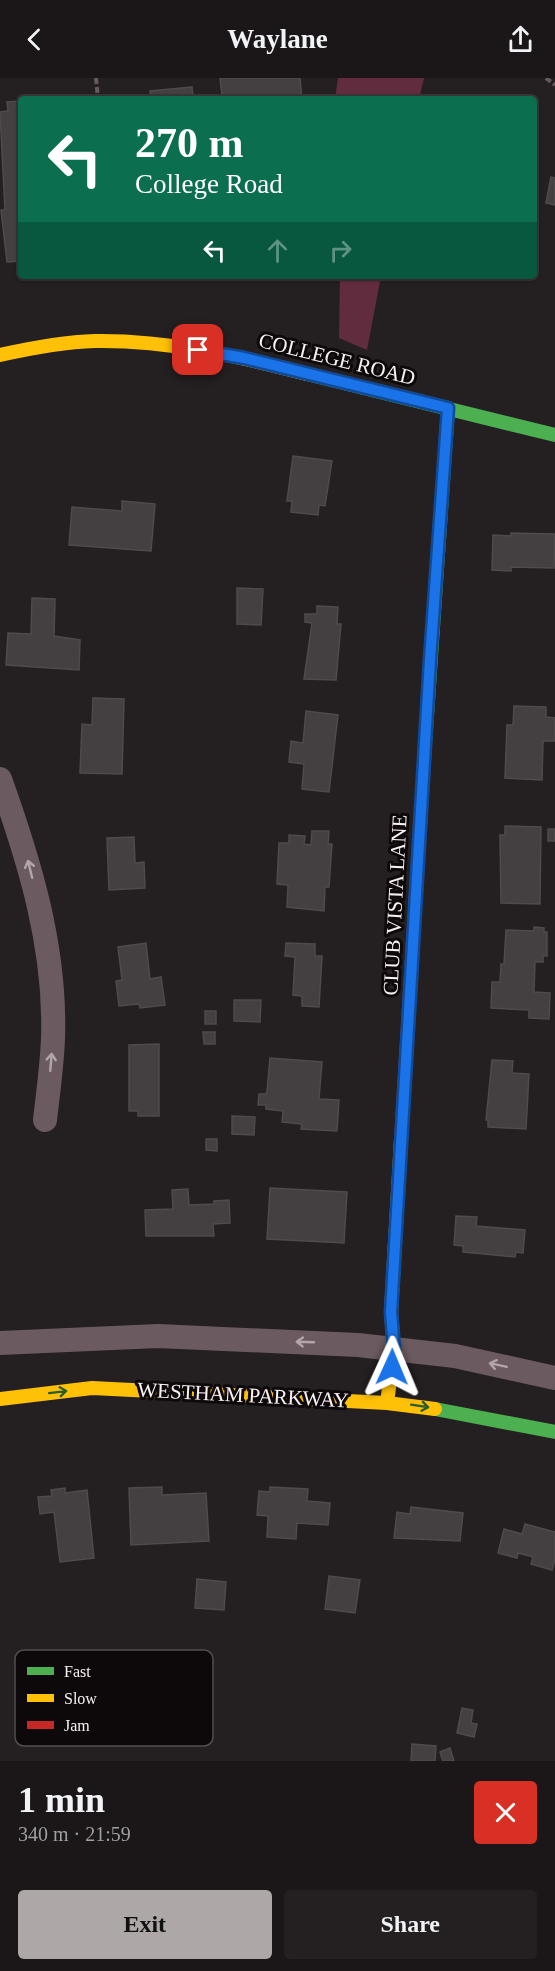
<!DOCTYPE html>
<html lang="en">
<head>
<meta charset="utf-8">
<style>
  body { margin:0; font-family:"Times New Roman",serif; background:#242021; color:#f1f3f6; height:100vh; display:flex; flex-direction:column; font-size:22px; white-space:nowrap }
  * { box-sizing:border-box; margin:0 }
  p { font-size:20px; color:#a09fa2 }
  .icon { flex:none; width:33px; height:33px; fill:none; stroke:currentColor; stroke-width:2; stroke-linecap:round; stroke-linejoin:round }
  .map { position:relative; height:1683px; overflow:hidden }
  .drawer { display:flex; flex-direction:column; background:#1b1718; flex:1 }
  .drawer>* { flex:none }
  .top-card { position:absolute; left:18px; top:18px; width:519px; height:183px; border-radius:6px; box-shadow:0 2px 4px #0004,0 0 0 2px #393637; background:#0b6e4f; color:#fff; overflow:hidden }
  .pin { position:absolute; display:grid; place-items:center; width:51px; height:51px; color:#fff; margin:-26px; border-radius:12px; box-shadow:0 3px 9px #0006 }
  .me { position:absolute; width:66px; margin:-33px; rotate:1deg; stroke-linejoin:round; filter:drop-shadow(0 0 4px #0008) }
  .turn { display:flex; align-items:center; gap:21px; height:126px; padding:0 18px; font-size:27px }
  .turn .icon { width:78px; height:78px; stroke-width:2.5 }
  .turn b { display:block; font-size:42px; line-height:51px }
  .lanes { display:flex; align-items:center; height:57px; padding:0 18px; background:#0003; justify-content:center; gap:30px; direction:ltr }
  .lanes .off { opacity:.35 }
  .round { display:grid; place-items:center; flex:none; width:63px; height:63px; border-radius:6px; background:#242021 }
  .overview { display:flex; align-items:center; justify-content:space-between; height:102px; padding:0 18px }
  h1 { font-size:36px; font-weight:600; line-height:45px }
  .action { display:flex; gap:12px; margin-top:auto; padding:12px 18px }
  .action a { flex:1; height:69px; border-radius:6px; background:#aea7a8; color:#111; font-size:24px; font-weight:600; line-height:69px; text-align:center }
  .action a+a { background:#242021; color:#f1f3f6 }
  header { display:flex; justify-content:space-between; align-items:center; height:78px; padding:0 18px; background:#1b1718; font-size:27px; font-weight:600 }
  .map>svg:first-child { display:block }
</style>
</head>
<body>
<header><svg class="icon" aria-label="back" viewBox="0 0 24 24"><path d="M15 5l-7 7 7 7"/></svg>Waylane<svg class="icon" aria-label="share" viewBox="0 0 24 24"><path d="M12 15V3M7 8l5-5 5 5M5 13v7h14v-7"/></svg></header>
<div class="map">
<svg width="555" height="1683" viewBox="0 0 555 1683">
  <rect width="100%" height="100%" fill="#241f20"/>
  <path fill="#622c3f" d="M338,0H424L419,21H335Z
    M340,198H381L367,272L339,260Z"/>
  <path fill="#443f40" stroke="#4f4a4c" stroke-width="1.5" d="M220,0H300L302,21H151L150,13L192,9L193,19L222,17Z
    M21,23V183L7,184L1,132H5L0,34L8,33L7,24Z
    M551,99L555,100V127L546,125Z
    M293,378L332,383L325,428L319,427L318,437L291,434L292,423H287Z
    M122,423L155,426L151,473L69,467L72,429L122,433Z
    M511,455L555,456L554,490L511,489V493L492,492L493,457L511,458Z
    M237,510L263,511L261,547L237,546Z
    M32,520L55,521L54,558L80,562L79,592L6,587L8,555L31,556Z
    M317,528L338,529L337,546H341L336,602L304,601L312,545L305,544V536H317Z
    M93,620L124,621L122,696L80,695L82,646L92,647Z
    M514,628L546,629V639L555,640V663H543L542,702L505,700L507,647H513Z
    M306,633L338,637L329,714L302,711L304,686L289,684L291,663L303,665Z
    M505,748L541,749L540,826L501,825L500,757H505Z
    M548,751H555V763H548Z
    M312,753H329L328,766H332L329,809H325L324,833L287,829L288,807L277,806L279,765H289V757L305,758L304,766L311,767Z
    M134,759L135,785L144,784L145,810L109,812L107,760Z
    M534,849L544,850V854H547V878H543V884H535L534,914L550,915L549,941L529,940V932L491,930L492,904H500L501,886H504L506,852L534,853Z
    M146,865L150,901L161,899L165,927L140,930L139,926L119,928L116,903L122,902L118,869Z
    M286,865L315,866V878H322L319,929L302,928V918L293,917L295,879L285,878Z
    M234,922H261L260,944L234,943Z
    M205,933H216V946H205Z
    M203,954H215V966H204Z
    M159,966V1038H138V1033H129V967Z
    M270,980L322,984L319,1021L339,1022L337,1053L301,1051L302,1046L282,1044L283,1033L266,1031V1027H258L259,1016H266L267,1013Z
    M492,982L513,983L512,995L529,996L526,1051L488,1049V1042H486Z
    M232,1038L255,1039L254,1057L232,1056Z
    M206,1061H217V1073L206,1072Z
    M270,1110L347,1114L344,1165L267,1161Z
    M188,1111L189,1127L214,1126V1123L229,1122L230,1145L213,1146L214,1158H146L145,1132L173,1131L172,1112Z
    M456,1138L477,1139L476,1148L525,1152L523,1175L516,1174L515,1179L463,1174V1168L454,1167Z
    M162,1409V1417L206,1415L209,1463L131,1467L129,1410Z
    M270,1409L308,1411L307,1423L330,1425L328,1447L297,1445L296,1461L267,1459L268,1438L257,1437L259,1413L270,1414Z
    M65,1410V1415L87,1412L94,1480L60,1484L54,1434L40,1436L38,1419L52,1418L51,1412Z
    M411,1429L463,1435L460,1463L394,1460L397,1434L410,1436Z
    M525,1446L555,1454V1482L552,1492L531,1486L533,1479L518,1475L517,1480L498,1475L504,1451L522,1456Z
    M329,1498L360,1502L355,1535L325,1531Z
    M197,1501L226,1504L224,1532L195,1530Z
    M462,1630L473,1632L471,1645L477,1646L474,1659L457,1655Z
    M412,1666L436,1668L435,1683H411Z
    M450,1670L454,1683H443L440,1674Z"/>
  <g fill="none" stroke-linecap="round" stroke-linejoin="round">
    <path stroke="#665a5e" stroke-width="4" stroke-dasharray="6 3" stroke-linecap="butt" d="M96,0L98,21
      M546,0L555,7"/>
    <path stroke="#6b5b60" stroke-width="24" d="M0,701C30,785 56,870 53,960C52,988 48,1015 45,1042
      M0,1265L158,1258L358,1267L455,1278L555,1300"/>
    <path stroke="#4caf50" stroke-width="14" d="M307,296L555,357
      M425,667L448,330
      M435,1331L555,1354"/>
    <path stroke="#ffc107" stroke-width="14" d="M0,277C31,270 63,264 95,263C167,262 238,278 307,296
      M0,1321L92,1310L387,1325L435,1331
      M387,1325L394,1271L391,1234L401,1062"/>
    <path stroke="#c62828" stroke-width="14" d="M401,1062L425,667"/>
  </g>
  <defs><path id="oneway-shaft" d="M-6 0H5M1.5-3L5.5 0L1.5 3" fill="none" stroke-width="1.6" stroke-linecap="round" stroke-linejoin="round" transform="scale(1.5)"/></defs>
  <g stroke="#b2a6a9">
    <use href="#oneway-shaft" transform="translate(30 791) rotate(-104)"/>
    <use href="#oneway-shaft" transform="translate(51 984) rotate(-85)"/>
    <use href="#oneway-shaft" transform="translate(305 1264) rotate(-178)"/>
    <use href="#oneway-shaft" transform="translate(498 1287) rotate(-168)"/>
  </g>
  <g stroke="#2c5c2c">
    <use href="#oneway-shaft" transform="translate(58 1314) rotate(-7)"/>
    <use href="#oneway-shaft" transform="translate(420 1328) rotate(9)"/>
  </g>
  <g fill="none" stroke-linecap="round" stroke-linejoin="round">
    <defs>
      <path id="route" d="M198,272L244,280L448,330L430,582L391,1234L394,1271L392,1289"/>
    </defs>
    <use href="#route" stroke="#114b97" stroke-width="15"/>
    <use href="#route" stroke="#1a73e8" stroke-width="10"/>
  </g>
  <g text-anchor="middle" dominant-baseline="central" stroke-width="6" stroke-linejoin="round" paint-order="stroke">
    <g font-size="21" fill="#f8f0f2" stroke="#0d0809">
      <text transform="translate(337 281) rotate(14)">COLLEGE ROAD</text>
      <text transform="translate(395 827) rotate(-87)">CLUB VISTA LANE</text>
      <text transform="translate(243 1317) rotate(3)">WESTHAM PARKWAY</text>
    </g>
  </g>
  <rect x="15" y="1572" width="198" height="96" rx="9" fill="#0d0809" stroke="#544e4f" stroke-width="1.5"/>
  <rect x="27" y="1589" width="27" height="8" fill="#4caf50"/>
  <rect x="27" y="1616" width="27" height="8" fill="#ffc107"/>
  <rect x="27" y="1643" width="27" height="8" fill="#c62828"/>
  <g font-size="16" fill="#f8f0f2">
    <text x="64" y="1599">Fast</text>
    <text x="64" y="1626">Slow</text>
    <text x="64" y="1653">Jam</text>
  </g>
</svg>
<div class="pin" style="left:198px;top:272px;background:#d93025"><svg class="icon" aria-label="arrive" viewBox="0 0 24 24"><path d="M6 21V4h12l-3 4 3 4H6"/></svg></div>
<svg class="me" style="left:392px;top:1289px" viewBox="-20 -20 40 40"><path d="M0-17L14 15 0 8-14 15z" fill="#1a73e8" stroke="#fff" stroke-width="4"/></svg>
<div class="top-card">
<div class="turn"><svg class="icon" aria-label="left" viewBox="0 0 24 24"><path d="M17 20v-9H6M10 6l-5 5 5 5"/></svg><div><b>270 m</b>College Road</div></div>
<div class="lanes"><svg class="icon" aria-label="left" viewBox="0 0 24 24"><path d="M17 20v-9H6M10 6l-5 5 5 5"/></svg><svg class="icon off" aria-label="ahead" viewBox="0 0 24 24"><path d="M12 20V5M6 11l6-6 6 6"/></svg><svg class="icon off" aria-label="right" viewBox="0 0 24 24"><path d="M7 20v-9h11M14 6l5 5-5 5"/></svg></div>
</div>
</div>
<section class="drawer">
<div class="overview"><div><h1>1 min</h1><p>340 m · 21:59</p></div><a class="round" style="background:#d93025;color:#fff"><svg class="icon" aria-label="close" viewBox="0 0 24 24"><path d="M6 6l12 12M18 6L6 18"/></svg></a></div>
<div class="action"><a>Exit</a><a>Share</a></div>
</section>
</body>
</html>
